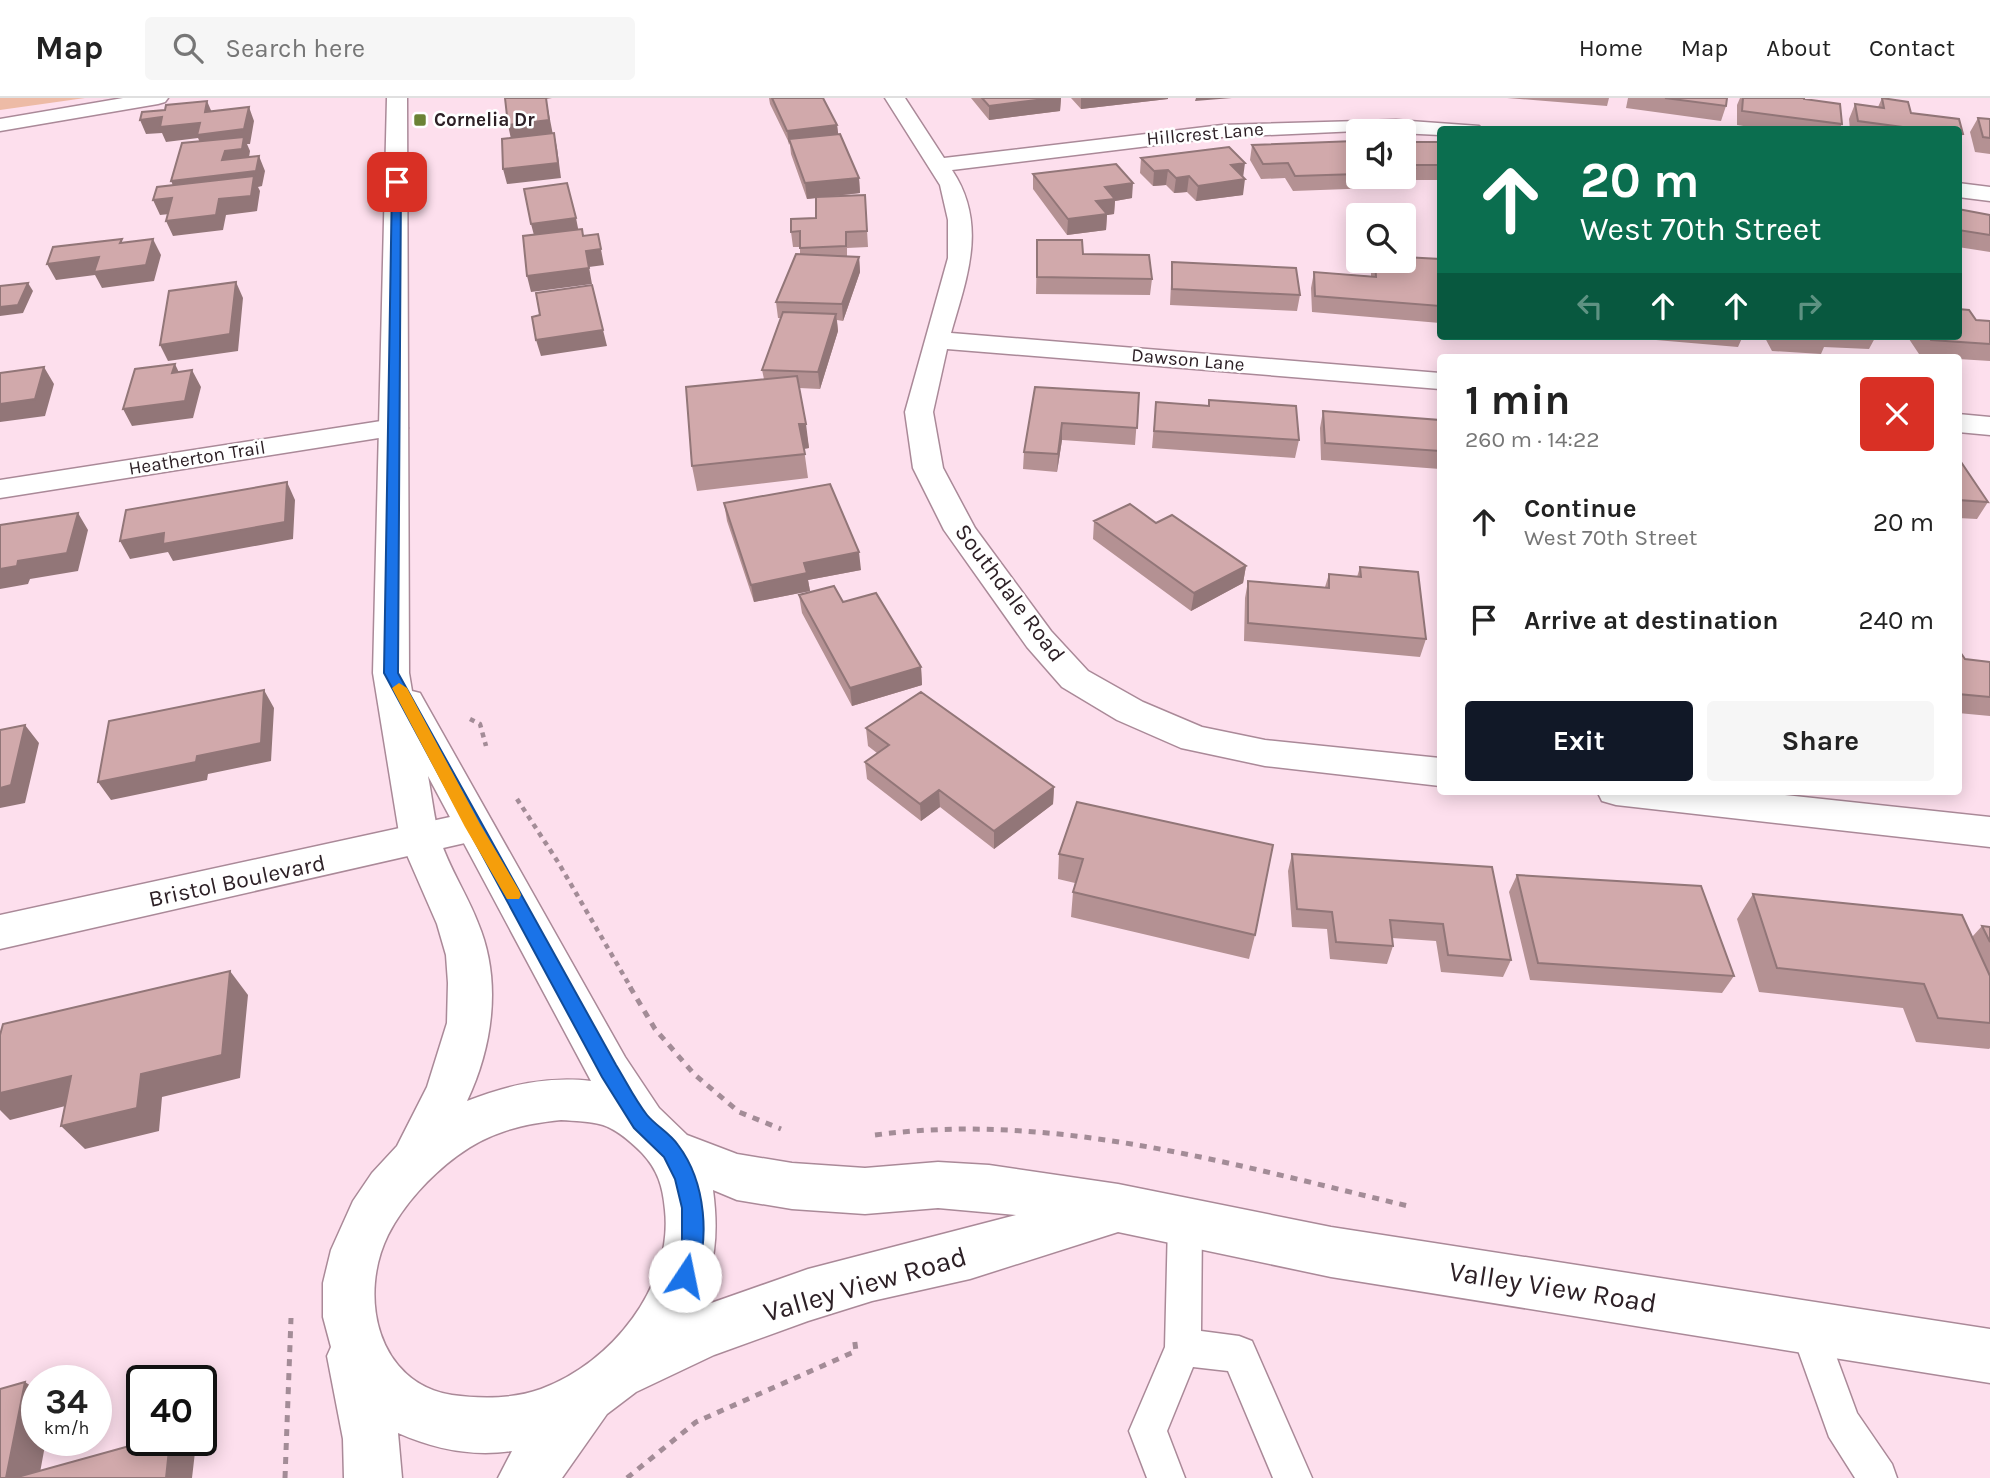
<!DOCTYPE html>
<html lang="en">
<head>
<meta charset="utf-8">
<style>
  body { margin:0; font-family:Karla,sans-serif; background:#f6f6f6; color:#222; height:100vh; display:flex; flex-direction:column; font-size:26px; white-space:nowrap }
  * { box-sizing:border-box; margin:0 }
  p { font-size:23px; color:#767676 }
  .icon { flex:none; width:38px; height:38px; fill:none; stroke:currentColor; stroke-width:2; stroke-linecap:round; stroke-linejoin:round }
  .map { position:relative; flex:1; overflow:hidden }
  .panel { position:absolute; left:1437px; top:256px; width:525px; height:441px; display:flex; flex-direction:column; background:#fff; border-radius:7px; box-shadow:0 4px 18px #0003 }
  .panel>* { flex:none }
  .top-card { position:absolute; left:1437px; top:28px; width:525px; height:214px; border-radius:7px; box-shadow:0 4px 18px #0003; background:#0b6e4f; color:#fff; overflow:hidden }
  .controls { position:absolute; left:1346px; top:21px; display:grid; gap:14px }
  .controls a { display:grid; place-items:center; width:70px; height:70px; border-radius:7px; background:#fff; box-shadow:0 4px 18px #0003; font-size:35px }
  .speed { position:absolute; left:21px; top:1267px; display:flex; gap:14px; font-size:35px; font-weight:700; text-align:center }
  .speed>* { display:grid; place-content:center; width:91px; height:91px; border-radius:50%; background:#fff; box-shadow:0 4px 18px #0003; line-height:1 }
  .speed small { font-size:18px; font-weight:400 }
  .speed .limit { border:4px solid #111; border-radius:10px; background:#fff; color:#111 }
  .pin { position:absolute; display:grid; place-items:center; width:60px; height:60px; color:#fff; margin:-30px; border-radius:14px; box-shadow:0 4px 10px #0006 }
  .me { position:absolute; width:77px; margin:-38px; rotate:11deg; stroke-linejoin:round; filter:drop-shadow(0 0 5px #0008) }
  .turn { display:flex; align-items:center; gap:24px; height:147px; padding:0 28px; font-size:32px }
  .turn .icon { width:91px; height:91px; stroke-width:2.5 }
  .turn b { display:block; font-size:49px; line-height:60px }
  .lanes { display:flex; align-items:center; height:66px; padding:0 28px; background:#0003; justify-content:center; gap:35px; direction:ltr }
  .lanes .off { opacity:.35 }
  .round { display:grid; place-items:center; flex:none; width:74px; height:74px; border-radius:7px; background:#f6f6f6 }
  .overview { display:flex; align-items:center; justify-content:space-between; height:119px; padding:0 28px }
  h1 { font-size:42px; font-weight:700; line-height:52px }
  .button { display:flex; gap:14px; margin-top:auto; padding:14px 28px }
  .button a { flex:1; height:80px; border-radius:7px; background:#111827; color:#fff; font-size:28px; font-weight:700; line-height:80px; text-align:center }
  .button a+a { background:#f6f6f6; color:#222 }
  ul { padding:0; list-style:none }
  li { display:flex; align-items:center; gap:21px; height:98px; padding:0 28px }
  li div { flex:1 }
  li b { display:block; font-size:26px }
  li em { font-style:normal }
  header { display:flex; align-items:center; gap:42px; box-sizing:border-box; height:98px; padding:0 35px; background:#fff; border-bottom:2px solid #e0e0e0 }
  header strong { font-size:33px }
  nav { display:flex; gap:38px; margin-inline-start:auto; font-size:24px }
  .search { width:490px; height:63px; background:#f6f6f6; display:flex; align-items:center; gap:18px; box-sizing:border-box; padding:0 24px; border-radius:7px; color:#767676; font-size:26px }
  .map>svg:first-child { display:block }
</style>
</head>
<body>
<header>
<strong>Map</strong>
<div class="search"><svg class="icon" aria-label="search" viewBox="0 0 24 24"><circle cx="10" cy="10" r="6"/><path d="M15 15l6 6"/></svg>Search here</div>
<nav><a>Home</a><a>Map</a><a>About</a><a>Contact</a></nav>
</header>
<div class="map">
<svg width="1990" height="1380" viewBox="0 0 1990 1380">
  <rect width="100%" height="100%" fill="#fddfed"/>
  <path fill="#edbba6" d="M0,0H85L0,12Z"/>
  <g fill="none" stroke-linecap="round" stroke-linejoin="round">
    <defs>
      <path id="lane" d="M1185,1109L1197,1113L1202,1125L1201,1233L1239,1238L1252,1243L1312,1380H1273L1228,1273L1193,1269L1167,1333L1185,1380H1147L1129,1333L1165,1249L1168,1125L1173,1113Z
        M1808,1212L1821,1217L1857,1315L1892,1366L1897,1380H1855L1829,1339L1790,1230L1795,1217Z"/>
      <path id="street" d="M123,0H168L165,4L158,6L0,33V21Z
        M885,0H905L944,60L1222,27L1396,22L1479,28L1482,32H1440V37L1358,33L1222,39L952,72C988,126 967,179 951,235L1440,275V291L947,251L933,314L943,370L975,430L1051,533L1088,573L1143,604L1202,629L1265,642L1440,660V688L1265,668L1181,650L1117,622L1062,589L1027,549L944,432L913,370L905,314L948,160V122L940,87Z
        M1958,85L1990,89V103L1958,99Z
        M1958,316L1990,319V337L1958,334Z
        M394,321L404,324L408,330L404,336L0,400V382Z
        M1597,693H1748L1990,719V749L1616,707L1602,703Z
        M473,714L487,718L493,729L487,740L0,851V817Z"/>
      <path id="secondary" d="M387,0H407L409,575L412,593L420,595L425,604L625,959L659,1010L687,1037L737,1056L792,1065L865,1070L938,1064L989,1067L1118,1086L1331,1129L1990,1231V1285L1331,1179L1118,1134L970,1181L872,1203L808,1223L714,1257L636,1294L607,1316L562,1380H498L512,1353C472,1359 434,1351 398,1335L402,1380H344L343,1341L327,1258L331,1249L323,1219V1185L331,1152L353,1103L372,1075L397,1048L427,989L447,925L448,885L446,857L437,826L400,741L373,575ZM428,678L591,983C547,978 508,987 467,1003C493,948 502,882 478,825C467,796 449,770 440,741C434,721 432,698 428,678ZM561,1022C575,1023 590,1023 603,1027C618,1032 631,1044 642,1055C658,1072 663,1089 665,1112C673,1188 612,1265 541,1291C513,1301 481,1301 452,1297C377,1285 358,1198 388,1137C404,1106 430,1078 457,1058C489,1034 522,1026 561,1022ZM713,1092L737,1102L792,1111L865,1116L938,1110L1016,1117L808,1171L697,1210C715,1168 719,1138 713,1092Z"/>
    </defs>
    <use href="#lane" stroke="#aa8998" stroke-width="3"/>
    <use href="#street" stroke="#aa8998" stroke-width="3"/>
    <use href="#secondary" stroke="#aa8998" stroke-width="3"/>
    <path stroke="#a38c97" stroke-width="4.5" stroke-dasharray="5 5" stroke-linecap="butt" d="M470,621L480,626L486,648
      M517,701L558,764L631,890"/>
    <path stroke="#a38c97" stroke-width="5" stroke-dasharray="7 7" stroke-linecap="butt" d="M630,889L655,931L694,976L739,1014L781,1031
      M875,1037C1054,1013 1235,1067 1408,1108
      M285,1380L291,1220
      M627,1380L696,1324L856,1253L854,1238"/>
    <use href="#lane" fill="#fff" fill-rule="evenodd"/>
    <use href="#street" fill="#fff" fill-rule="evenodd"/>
    <use href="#secondary" fill="#fff" fill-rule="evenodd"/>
  </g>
  <path fill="#b49193" d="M769,0H823L837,27L838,36L859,80L860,95L824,99L865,97L868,149L847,150V158L859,159L860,174L843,223L837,222L838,233L820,291L799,290L809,350L804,351L808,380L697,393L692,368L764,281L762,272L781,220H778L776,204L800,156V149H793L791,134L816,120V100L807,101L791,56L790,47L770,6Z
    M971,0H1061L1060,13L989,22Z
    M1071,0H1168V1L1081,11Z
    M1507,0H1609L1607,8Z
    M1628,0H1727L1726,8L1721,23L1626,10Z
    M1740,0H1804L1842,26L1839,32H1769L1737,27V7Z
    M1882,0L1908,4L1911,15L1959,21L1963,36L1958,45V32H1850L1849,21L1855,6L1878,9Z
    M1978,20L1990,21V56L1975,54L1970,34Z
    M1404,44H1440V82H1413L1412,85H1386L1384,79H1404Z
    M1252,47L1358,48V79H1377L1375,90L1293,93L1285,80L1261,81L1250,62Z
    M1141,60L1243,80V97L1196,103L1187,94L1174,95L1166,87L1153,88L1140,75Z
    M1033,76L1132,100L1115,103L1114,116L1107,117L1106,132L1067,137L1033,91Z
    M1958,111L1990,117V154L1958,149Z
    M1037,142L1083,156L1152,181L1150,197L1036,196Z
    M1440,161V225L1312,214L1311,190L1314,174L1371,178V173L1373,163Z
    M1172,164L1300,197L1297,213L1170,207Z
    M1976,222L1990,223V263L1958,261V259H1921L1907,238H1958Z
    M1620,238H1743L1738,249L1621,239Z
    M1764,238H1876L1869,251L1824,249L1821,256L1772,253Z
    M1035,289L1139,295L1135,347L1062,342L1057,374L1023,371L1024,354Z
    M1209,302L1299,342L1295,360L1152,350L1156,304L1208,307Z
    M1323,313L1440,322V371L1321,362L1320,330Z
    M1958,364L1988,404L1977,421L1958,420Z
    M724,405L861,472L808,482L810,493L754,504L727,423Z
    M1094,423L1246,468L1243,485L1191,513L1093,441Z
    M1360,469L1426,541L1420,559L1244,543L1245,500L1248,483L1325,489L1329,476L1357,479Z
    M799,497L843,504L921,569L922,587L852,608L802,515Z
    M1958,551L1965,561L1990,564V618L1958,615Z
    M866,630L1054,689L1053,706L994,751L940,709L921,723L867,681L865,664L877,655L868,648Z
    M1077,704L1255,837L1249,861L1071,819L1073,794L1075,785L1058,781L1059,756Z
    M1292,756L1492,769L1511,862L1503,879L1441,874L1436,843L1392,840L1393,848L1387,866L1330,861L1327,831L1292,829L1288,773Z
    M1517,777L1734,878L1722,895L1530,882L1509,794Z
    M1753,796L1972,839L1982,828L1990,829V950L1989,951L1916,944L1903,910L1759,894L1737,821Z"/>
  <path fill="#927678" d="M508,0H552L546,1L553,37L511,41L508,27Z
    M1053,0H1061L1060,13L989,22V8Z
    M1081,0H1168V1L1081,11Z
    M1196,0H1232L1195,3Z
    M207,3L213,17L205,14Z
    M249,9L254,23L250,46H247L250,53L248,66L259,58L265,73L262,88L258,89L260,93L257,113L226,117L223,132L173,138L166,123L178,98L171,83L203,51L198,40L166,44L162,35L146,36L140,22Z
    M837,27L839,42L789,41V47L787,33Z
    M554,35L557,50L561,80L507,86L503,71Z
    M1245,65L1243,80L1231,67Z
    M1168,72L1166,87L1153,88L1154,73Z
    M1189,78L1187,94L1174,95L1176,80Z
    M859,80L860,95L807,101L805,85Z
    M1245,81L1243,97L1196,103L1198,88Z
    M1133,85L1132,100L1115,103L1114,116L1107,117L1106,132L1067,137L1068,121L1105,89Z
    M172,100L179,115L160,117L153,102Z
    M576,120L579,135L535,141L531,126Z
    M598,136L604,167L589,169L592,186L531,194L527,178L586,153Z
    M153,141L161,157L154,183L102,190L95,177L56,182L47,166Z
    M859,159L860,174L843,223L842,206Z
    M236,184L243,200L238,253L168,263L160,247Z
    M28,185L33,193L23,215L0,218V209Z
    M836,216L838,233L820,291L818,274Z
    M603,232L607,248L541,258L536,242Z
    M175,266L183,283L172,275Z
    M44,269L54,286L45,318L0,324V306Z
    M192,272L201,289L193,320L132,328L123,311Z
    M1062,325V342L1057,374L1058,356Z
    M799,326H806L809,350L802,351Z
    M287,384L295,402L293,441L173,463L168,454L130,461L120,443Z
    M78,415L88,432L78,473L30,481L28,486L0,491V471L18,463Z
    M859,454L861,472L808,482L810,493L754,504L751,487L804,465Z
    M1246,468L1243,485L1191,513L1194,495Z
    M921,569L922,587L852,608L850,590Z
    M264,592L274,610L271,663L208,676L207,682L111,702L98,684L197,658Z
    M25,627L39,645L25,705L0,710V690Z
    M1054,689L1053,706L994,751V733Z
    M939,692L940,709L921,723L920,706Z
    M230,873L248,897L240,980L162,999L159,1033L85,1051L61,1028L141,976Z
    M71,978L93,1001L10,1022L0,1012V995Z
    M25,1284L37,1292V1342H46L39,1380H6Z
    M170,1342H178L195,1354L192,1380H166Z"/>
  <path fill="#d1a9ab" stroke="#927678" stroke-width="2" d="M505,0H546L549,22L508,27Z
    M772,0H823L837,27L787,33Z
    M982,0H1053L989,8Z
    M1665,0H1727L1726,8Z
    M1743,0H1804V1L1840,6L1842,26L1742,13Z
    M1882,0L1908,4L1911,15L1959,21L1963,36H1958V32H1925L1858,23L1855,6L1884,10Z
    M207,3L205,14L249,9L244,31L197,37L200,25L160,29L162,19L140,22L142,14L165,12L166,7Z
    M1978,20L1990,21V40L1983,39Z
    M554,35L558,65L503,71L502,41Z
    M840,36L859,80L805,85L789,41Z
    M244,39L242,51L225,53L222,62L259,58L256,73L171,83L182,45Z
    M1355,43L1358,48V76L1295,78L1288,65L1263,66L1252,47Z
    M1404,44H1440V67H1414L1415,70H1404Z
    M1229,49L1245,65L1231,67L1245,81L1198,88L1189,78L1176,80L1168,72L1154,73L1141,60Z
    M1116,66L1133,85L1105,89L1115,101L1096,103L1107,116L1068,121L1033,76Z
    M254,78L251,98L219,101L216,117L166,123L172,100L153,102L157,89Z
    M567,85L576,120L531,126L524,91Z
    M865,97L867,133L846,134V148L800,150V133L791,134V121L816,120V99Z
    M1958,111L1990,117V137L1958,132Z
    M582,131L583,138L598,136L601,151L586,153L589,170L527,178L523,138Z
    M122,141L120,145L153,141L146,167L94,174L99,159L47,166L53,149Z
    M1037,142H1082L1083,156L1149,157L1152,181L1037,179Z
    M796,156L859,159L842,206L776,204Z
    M1404,159L1440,161V208L1315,198L1314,174L1376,179L1375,163H1404Z
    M1172,164L1296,170L1300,197L1172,191Z
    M236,184L230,236L160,247L169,193Z
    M28,185L18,207L0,209V188Z
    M592,187L603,232L536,242L532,219L540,217L536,195Z
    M1958,211L1969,212L1976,222L1990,223V246L1931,242L1928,238H1958Z
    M783,214L836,216L818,274L762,272Z
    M175,266L172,275L192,272L185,303L123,311L135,271Z
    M44,269L35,301L0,306V275Z
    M797,278L806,326H799L805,356L692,368L686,289Z
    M1035,289L1139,295L1137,330L1062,325L1058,356L1024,354Z
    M1209,302L1296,308L1299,342L1154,333L1156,304L1209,308Z
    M1323,313L1440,322V353L1325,345Z
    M1958,364H1961L1988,404L1958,402Z
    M287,384L285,424L163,446L164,435L120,443L126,412Z
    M830,386L859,454L804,465L807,475L751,487L724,405Z
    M1130,406L1156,425L1172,417L1246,468L1194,495L1094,423Z
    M78,415L67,455L18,463L17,468L0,471V427Z
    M1360,469L1418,474L1426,541L1248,525V483L1329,490V476L1361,479Z
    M834,488L843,504L876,495L921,569L850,590L799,497Z
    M1958,551L1965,561L1990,564V599L1958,596Z
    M264,592L261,645L197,658L196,664L98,684L109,623Z
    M921,594L1054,689L994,733L939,692L920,706L865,664L889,647L866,630Z
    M25,627L11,687L0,690V632Z
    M1077,704L1273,747L1255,837L1073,794L1083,761L1059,756Z
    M1292,756L1492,769L1511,862L1448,857L1443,826L1390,822L1393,848L1336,844L1332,814L1297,811Z
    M1517,777L1701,788L1734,878L1538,865Z
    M1753,796L1962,817L1990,878V925L1938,920L1924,886L1777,870Z
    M1982,828L1990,829V844Z
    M230,873L222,957L141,976L137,1010L61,1028L71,978L0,995V937L3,926Z
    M25,1284L6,1380H0V1291Z
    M151,1342H170L166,1380H14Z"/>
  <path fill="#1a73e8" stroke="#114b97" stroke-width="2" d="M397,81L401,84L398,575L616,967C626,983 635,1002 647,1017C656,1028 670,1035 678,1047C706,1084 711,1143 693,1185L685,1188L678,1185L675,1178L682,1142V1110L675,1081L664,1059L634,1030L602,979L384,575L392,84Z"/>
  <path fill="#f59e0b" d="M399,585L407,590L480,726L519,792L521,797L519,801H507L465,729L392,590Z"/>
  <rect fill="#6b8336" stroke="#fff" stroke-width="2.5" x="413" y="15" width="14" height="14" rx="3.5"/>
  <g text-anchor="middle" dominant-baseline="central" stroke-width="5" stroke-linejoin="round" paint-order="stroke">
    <g font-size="19" font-weight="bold" fill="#2d2026" stroke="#fff" text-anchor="start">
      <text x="434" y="22">Cornelia Dr</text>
    </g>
    <g font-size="19" fill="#2d2026" stroke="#fff">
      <text transform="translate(1205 36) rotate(-5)">Hillcrest Lane</text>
      <text transform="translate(1188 262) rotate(5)">Dawson Lane</text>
      <text transform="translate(197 360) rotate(-9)">Heatherton Trail</text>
    </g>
    <g font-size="23" fill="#2d2026" stroke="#fff">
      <text transform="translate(1010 495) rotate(53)">Southdale Road</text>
      <text transform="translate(237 783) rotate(-12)">Bristol Boulevard</text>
    </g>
    <g font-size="28" fill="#2d2026" stroke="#fff">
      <text transform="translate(865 1186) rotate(-16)">Valley View Road</text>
      <text transform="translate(1553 1189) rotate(9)">Valley View Road</text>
    </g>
  </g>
</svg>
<div class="controls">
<a><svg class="icon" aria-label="sound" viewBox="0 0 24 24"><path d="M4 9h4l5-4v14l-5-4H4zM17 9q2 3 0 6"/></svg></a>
<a><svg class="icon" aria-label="search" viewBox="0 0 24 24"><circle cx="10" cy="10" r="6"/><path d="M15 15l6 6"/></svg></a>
</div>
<div class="speed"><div>34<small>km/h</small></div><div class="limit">40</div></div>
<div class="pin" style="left:397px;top:84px;background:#d93025"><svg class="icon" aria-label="arrive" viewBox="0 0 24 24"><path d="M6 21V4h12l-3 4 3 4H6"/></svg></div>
<svg class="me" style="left:685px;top:1178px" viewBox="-20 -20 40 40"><circle r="19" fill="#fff"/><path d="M0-13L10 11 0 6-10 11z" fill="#1a73e8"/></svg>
<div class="top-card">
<div class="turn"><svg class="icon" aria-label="ahead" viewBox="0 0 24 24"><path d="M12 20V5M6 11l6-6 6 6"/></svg><div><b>20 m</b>West 70th Street</div></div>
<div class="lanes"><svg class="icon off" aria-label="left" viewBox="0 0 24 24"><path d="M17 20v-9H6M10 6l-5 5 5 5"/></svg><svg class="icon" aria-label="ahead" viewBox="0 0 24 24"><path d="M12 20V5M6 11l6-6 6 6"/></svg><svg class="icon" aria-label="ahead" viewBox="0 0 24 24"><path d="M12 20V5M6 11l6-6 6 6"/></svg><svg class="icon off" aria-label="right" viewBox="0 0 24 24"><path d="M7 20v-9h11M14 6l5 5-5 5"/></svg></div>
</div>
<section class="panel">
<div class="overview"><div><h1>1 min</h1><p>260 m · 14:22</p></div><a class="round" style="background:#d93025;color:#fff"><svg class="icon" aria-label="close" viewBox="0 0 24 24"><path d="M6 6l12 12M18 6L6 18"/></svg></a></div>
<ul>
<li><svg class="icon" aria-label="ahead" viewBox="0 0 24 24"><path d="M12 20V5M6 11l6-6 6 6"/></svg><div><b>Continue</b><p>West 70th Street</p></div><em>20 m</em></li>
<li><svg class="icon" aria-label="arrive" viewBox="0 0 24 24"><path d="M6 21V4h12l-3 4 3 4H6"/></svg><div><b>Arrive at destination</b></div><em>240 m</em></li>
</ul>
<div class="button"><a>Exit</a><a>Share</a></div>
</section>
</div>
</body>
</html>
